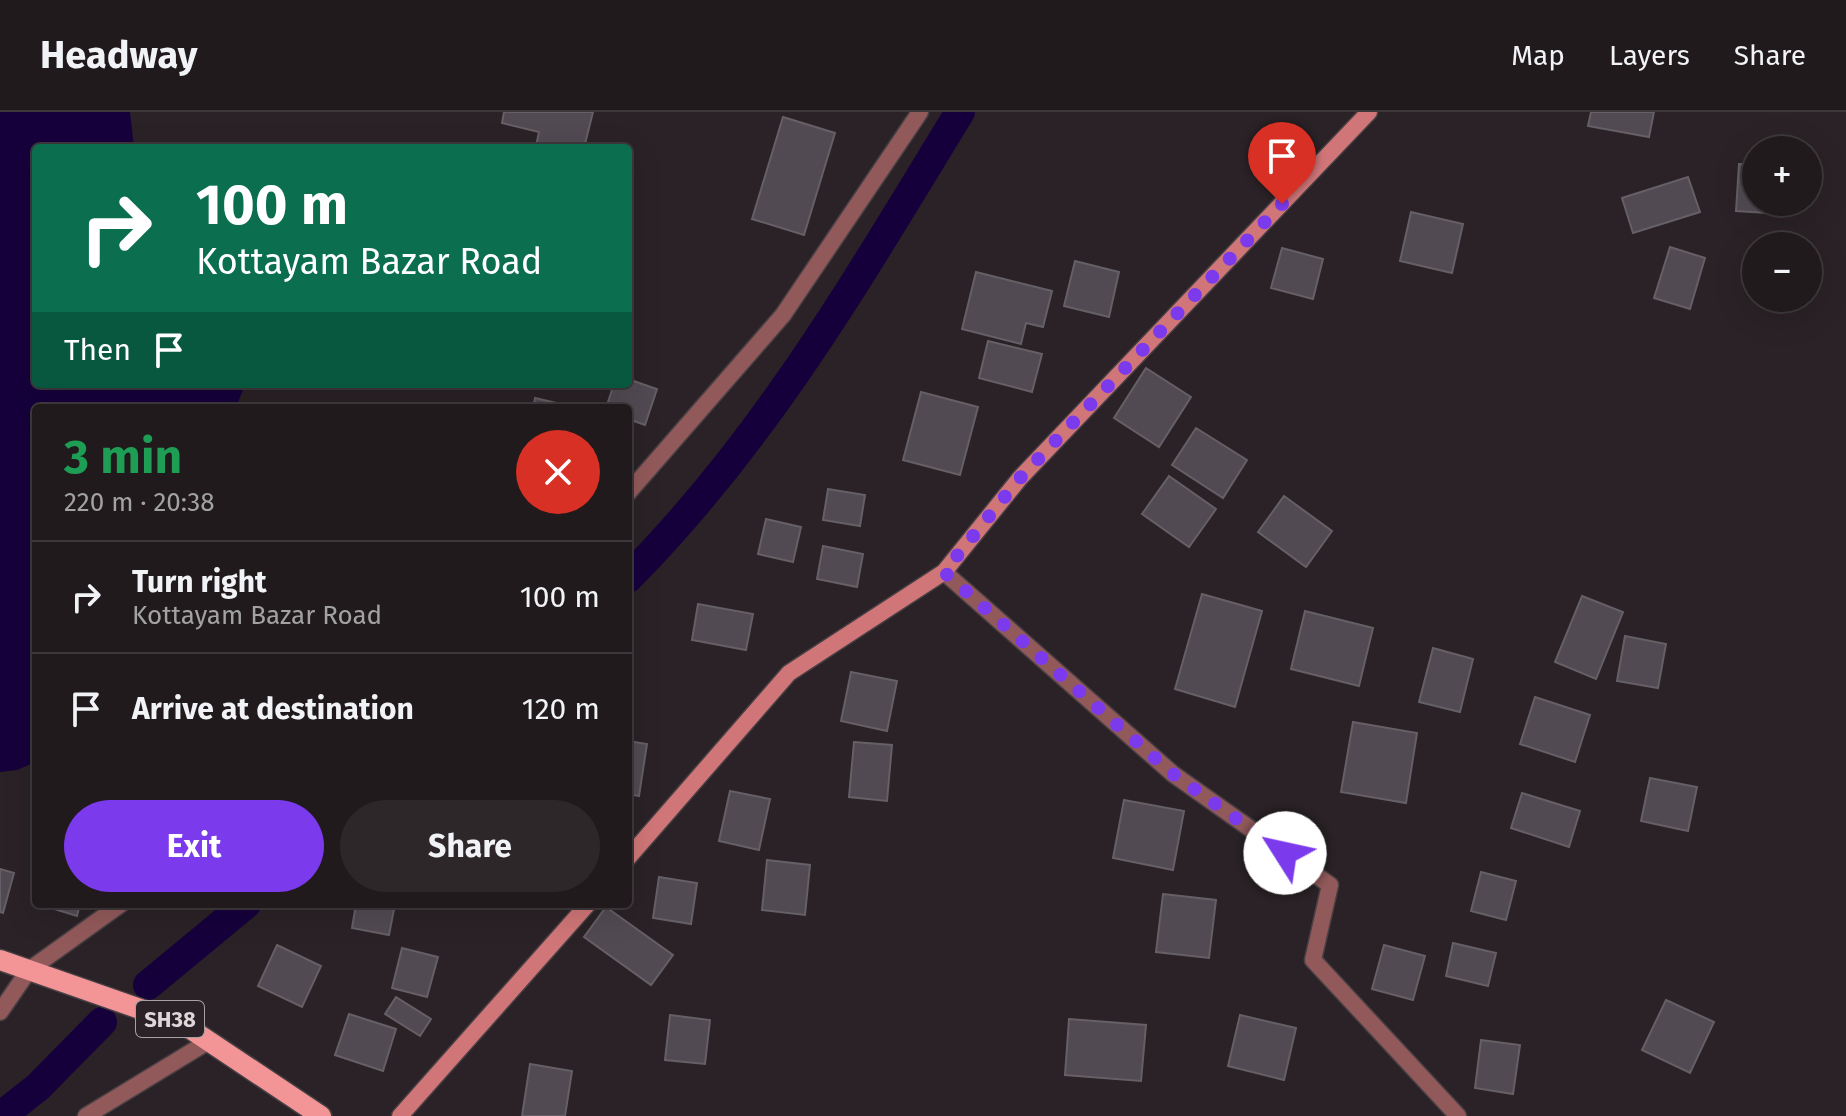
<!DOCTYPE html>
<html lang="en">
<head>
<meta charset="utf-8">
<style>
  body { margin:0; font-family:"Fira Sans",sans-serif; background:#2d2729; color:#f1f3f6; height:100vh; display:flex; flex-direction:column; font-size:30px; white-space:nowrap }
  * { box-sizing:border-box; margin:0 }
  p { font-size:26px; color:#a2a1a3 }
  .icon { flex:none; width:44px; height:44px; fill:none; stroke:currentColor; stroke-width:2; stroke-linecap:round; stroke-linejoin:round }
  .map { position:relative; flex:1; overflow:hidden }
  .sheet { position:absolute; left:32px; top:292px; width:600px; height:504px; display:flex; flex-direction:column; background:#201a1c; border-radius:8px; box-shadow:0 8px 32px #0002,0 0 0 2px #3d383b }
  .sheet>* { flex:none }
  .guide { position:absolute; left:32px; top:32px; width:600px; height:244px; border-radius:8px; box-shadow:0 8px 32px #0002,0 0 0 2px #3d383b; background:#0b6e4f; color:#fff; overflow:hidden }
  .controls { position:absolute; left:1742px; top:24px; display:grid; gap:16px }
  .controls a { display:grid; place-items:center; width:80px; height:80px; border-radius:50%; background:#201a1c; box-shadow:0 8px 32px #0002,0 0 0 2px #3d383b; font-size:40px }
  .pin { position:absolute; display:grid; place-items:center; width:68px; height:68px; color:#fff; margin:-82px -34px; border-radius:50% 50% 50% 0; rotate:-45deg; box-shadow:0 0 8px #0007 }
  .pin .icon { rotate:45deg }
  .me { position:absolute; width:88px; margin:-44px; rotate:305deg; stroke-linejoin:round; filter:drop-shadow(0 0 6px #0008) }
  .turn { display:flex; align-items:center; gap:28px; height:168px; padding:0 32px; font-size:36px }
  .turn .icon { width:104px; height:104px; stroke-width:2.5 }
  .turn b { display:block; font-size:56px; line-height:68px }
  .then { display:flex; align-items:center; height:76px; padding:0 32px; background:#0003; gap:16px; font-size:30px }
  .round { display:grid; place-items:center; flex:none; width:84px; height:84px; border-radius:42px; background:#2d2729 }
  .summary { display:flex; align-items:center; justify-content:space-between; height:136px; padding:0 32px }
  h1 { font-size:48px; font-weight:700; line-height:60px; color:#1e9e55 }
  .button { display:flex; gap:16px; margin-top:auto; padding:16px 32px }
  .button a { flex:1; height:92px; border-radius:48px; background:#7c3aed; color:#fff; font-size:32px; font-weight:700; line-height:92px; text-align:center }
  .button a+a { background:#2d2729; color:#f1f3f6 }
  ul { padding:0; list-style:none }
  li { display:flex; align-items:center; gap:24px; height:112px; padding:0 32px; border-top:2px solid #3d383b }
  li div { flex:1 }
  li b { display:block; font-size:30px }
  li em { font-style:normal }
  header { display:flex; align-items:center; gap:48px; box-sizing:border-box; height:112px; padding:0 40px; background:#201a1c; border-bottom:2px solid #3d383b }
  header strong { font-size:38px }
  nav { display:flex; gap:44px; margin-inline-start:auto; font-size:28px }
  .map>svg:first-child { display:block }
</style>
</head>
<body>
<header>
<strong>Headway</strong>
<nav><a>Map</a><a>Layers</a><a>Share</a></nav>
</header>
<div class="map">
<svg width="1846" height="1004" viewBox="0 0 1846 1004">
  <rect width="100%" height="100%" fill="#2a2226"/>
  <path fill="#16003c" d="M0,0H130L134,36H36V272H245L236,296H36V650L17,658L0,660Z"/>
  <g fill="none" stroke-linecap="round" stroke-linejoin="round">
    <path stroke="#16003c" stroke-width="30" d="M628,466C766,327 858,166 960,0
      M148,873L246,792
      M1,1004L38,975L102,910"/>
  </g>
  <path fill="#514a52" stroke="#655f66" stroke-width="2" d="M504,0H593L584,36L536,34L539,20L502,11Z
    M1591,0H1654L1649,25L1588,14Z
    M783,5L835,21L804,123L752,107Z
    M1739,52L1756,53V90H1787L1786,102L1736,99Z
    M1688,65L1700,100L1633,121L1622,86Z
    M1411,100L1463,112L1452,161L1400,149Z
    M1670,135L1705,146L1690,197L1654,186Z
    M1282,136L1323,147L1313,187L1271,176Z
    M1075,149L1119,160L1109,205L1064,194Z
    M976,160L1052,179L1043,215L1026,211L1021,232L962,217Z
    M988,229L1042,242L1032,280L979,266Z
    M1146,256L1191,285L1159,335L1114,306Z
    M628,267L657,277L645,313L628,307V296H606L614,272H628Z
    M921,280L978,295L960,363L903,348Z
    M535,286L578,296H533Z
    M1196,316L1247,348L1223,386L1172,353Z
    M1169,364L1216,397L1189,435L1142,402Z
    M828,377L865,383L860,414L823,408Z
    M1284,384L1332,419L1306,455L1258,420Z
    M766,407L801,415L793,450L758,442Z
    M823,434L863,442L857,475L817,467Z
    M1202,482L1262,499L1235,595L1175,577Z
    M1582,484L1623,500L1596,567L1555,550Z
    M698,492L753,502L746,538L692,528Z
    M1305,499L1373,516L1359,574L1291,557Z
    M1625,524L1666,532L1658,576L1617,569Z
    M1433,536L1473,547L1460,600L1419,590Z
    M851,560L897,569L887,619L841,609Z
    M1535,585L1590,603L1575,650L1520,632Z
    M1353,610L1417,621L1406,691L1341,680Z
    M628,629L647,632L639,684L628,682Z
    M854,630L892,633L887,689L849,685Z
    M1650,666L1697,675L1688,719L1641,709Z
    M730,679L770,687L759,738L719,729Z
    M1522,681L1580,699L1569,735L1511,716Z
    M1124,688L1184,699L1173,758L1113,746Z
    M767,748L810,753L805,803L762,798Z
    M0,757L14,761L3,801L0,800Z
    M1481,760L1516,769L1506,808L1471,799Z
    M659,765L697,771L691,812L653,806Z
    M1163,782L1216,788L1209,846L1156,840Z
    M38,792H80L77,804Z
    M356,792H395L389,823L352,816Z
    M606,795L673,843L651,873L584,825Z
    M1453,831L1496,841L1488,874L1446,864Z
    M277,833L321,854L302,895L258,874Z
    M1384,833L1425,844L1413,888L1372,877Z
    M402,836L438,845L427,885L392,876Z
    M396,885L431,907L420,924L385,902Z
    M1666,888L1714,910L1690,961L1642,938Z
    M349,902L396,917L383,959L335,943Z
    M670,903L710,908L705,952L665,948Z
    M1240,903L1296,916L1284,968L1228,954Z
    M1069,907L1146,913L1141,969L1065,963Z
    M1481,928L1520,933L1513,982L1475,976Z
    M530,952L572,959L565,1004H522Z"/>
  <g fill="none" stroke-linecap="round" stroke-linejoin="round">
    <defs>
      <path id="street" d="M628,381L783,203L920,0
        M944,460L1173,662L1330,773L1313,848L1458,1004
        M0,900L29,858L121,792
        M86,1004L209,929"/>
      <path id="secondary" d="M628,746L789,561L944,460L1020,366L1369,0
        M400,1004L588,792"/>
      <path id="primary" d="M0,848L183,912L321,1004"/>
    </defs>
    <use href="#street" stroke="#473f43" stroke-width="19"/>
    <use href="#secondary" stroke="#473f43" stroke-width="19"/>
    <use href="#primary" stroke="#473f43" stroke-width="23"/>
    <use href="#street" stroke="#92595a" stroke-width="16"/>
    <use href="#secondary" stroke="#d07678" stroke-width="16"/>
    <use href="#primary" stroke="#f39596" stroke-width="20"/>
  </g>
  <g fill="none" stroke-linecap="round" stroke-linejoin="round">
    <path stroke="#7c3aed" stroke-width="14" stroke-dasharray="0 25.2" d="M1282,92L1020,366L944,460L1173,662L1285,741"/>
  </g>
  <g text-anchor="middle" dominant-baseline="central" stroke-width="8" stroke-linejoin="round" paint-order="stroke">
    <rect fill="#2a2226" stroke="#a7a1a3" stroke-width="2" x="136" y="889" width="68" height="36" rx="6"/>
    <g font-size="22" font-weight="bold" fill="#ddd7d9">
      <text x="170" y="907">SH38</text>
    </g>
  </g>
</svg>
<div class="controls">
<a>+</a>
<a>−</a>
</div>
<div class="pin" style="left:1282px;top:92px;background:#d93025"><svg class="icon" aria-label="arrive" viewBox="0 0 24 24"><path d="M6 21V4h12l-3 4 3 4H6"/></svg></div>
<svg class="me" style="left:1285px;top:741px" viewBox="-20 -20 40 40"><circle r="19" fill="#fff"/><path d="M0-13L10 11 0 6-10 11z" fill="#7c3aed"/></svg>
<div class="guide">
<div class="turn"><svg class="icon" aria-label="right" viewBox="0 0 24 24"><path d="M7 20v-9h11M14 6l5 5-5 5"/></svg><div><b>100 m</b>Kottayam Bazar Road</div></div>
<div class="then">Then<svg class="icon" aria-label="arrive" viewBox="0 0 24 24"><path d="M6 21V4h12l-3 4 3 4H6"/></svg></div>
</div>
<section class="sheet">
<div class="summary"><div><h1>3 min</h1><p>220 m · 20:38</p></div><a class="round" style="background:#d93025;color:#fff"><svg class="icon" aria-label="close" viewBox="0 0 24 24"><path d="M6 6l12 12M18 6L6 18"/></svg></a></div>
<ul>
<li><svg class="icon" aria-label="right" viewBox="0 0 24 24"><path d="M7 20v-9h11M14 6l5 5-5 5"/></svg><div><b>Turn right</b><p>Kottayam Bazar Road</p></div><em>100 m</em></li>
<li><svg class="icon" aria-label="arrive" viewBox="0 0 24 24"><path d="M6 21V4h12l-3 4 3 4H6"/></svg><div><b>Arrive at destination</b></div><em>120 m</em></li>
</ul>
<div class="button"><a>Exit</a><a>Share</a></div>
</section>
</div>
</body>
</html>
